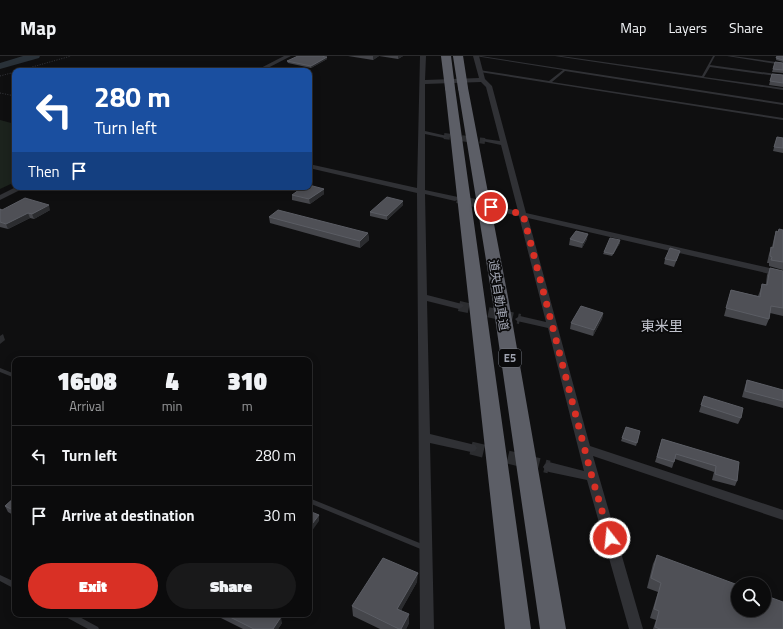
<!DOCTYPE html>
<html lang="en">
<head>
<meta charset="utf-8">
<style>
  body { margin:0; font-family:"Titillium Web","Noto Sans JP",sans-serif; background:#19191a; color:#f1f3f6; height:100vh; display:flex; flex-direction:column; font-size:15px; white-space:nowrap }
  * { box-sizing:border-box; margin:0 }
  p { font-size:13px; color:#9a9b9d }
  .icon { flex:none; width:22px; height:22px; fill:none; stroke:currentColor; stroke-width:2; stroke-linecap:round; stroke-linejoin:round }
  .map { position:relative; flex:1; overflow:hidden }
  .side { position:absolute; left:12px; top:301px; width:300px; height:260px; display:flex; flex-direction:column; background:#0b0b0c; border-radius:8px; box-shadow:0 2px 10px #0003,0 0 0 1px #2b2b2d }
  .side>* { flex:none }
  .hud { position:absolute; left:12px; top:12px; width:300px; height:122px; border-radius:8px; box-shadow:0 2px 10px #0003,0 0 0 1px #2b2b2d; background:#1a4fa0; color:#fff; overflow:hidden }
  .controls { position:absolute; left:731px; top:521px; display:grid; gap:8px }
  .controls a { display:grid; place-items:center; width:40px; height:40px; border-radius:50%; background:#0b0b0c; box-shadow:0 2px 10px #0003,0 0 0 1px #2b2b2d; font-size:20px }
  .pin { position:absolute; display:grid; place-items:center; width:34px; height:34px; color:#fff; margin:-17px; border:2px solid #fff; border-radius:50%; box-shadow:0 1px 4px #0007 }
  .me { position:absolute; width:44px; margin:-22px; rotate:344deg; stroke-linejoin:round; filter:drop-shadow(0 0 3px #0008) }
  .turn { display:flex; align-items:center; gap:14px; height:84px; padding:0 16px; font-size:18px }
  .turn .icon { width:52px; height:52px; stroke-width:2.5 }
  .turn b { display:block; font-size:28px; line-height:34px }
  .then { display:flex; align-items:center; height:38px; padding:0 16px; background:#0003; gap:8px; font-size:15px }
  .eta { display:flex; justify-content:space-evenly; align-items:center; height:68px; text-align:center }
  .eta b { font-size:24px; font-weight:800; line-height:28px }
  .action { display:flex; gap:8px; margin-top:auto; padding:8px 16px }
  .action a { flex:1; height:46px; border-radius:24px; background:#d93025; color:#fff; font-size:16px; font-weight:800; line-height:46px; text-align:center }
  .action a+a { background:#19191a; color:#f1f3f6 }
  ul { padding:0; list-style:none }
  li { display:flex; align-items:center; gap:12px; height:60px; padding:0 16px; border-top:1px solid #2b2b2d }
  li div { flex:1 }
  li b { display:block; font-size:15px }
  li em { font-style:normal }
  header { display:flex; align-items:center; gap:24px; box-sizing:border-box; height:56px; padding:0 20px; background:#0b0b0c; border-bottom:1px solid #2b2b2d }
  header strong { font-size:19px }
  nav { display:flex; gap:22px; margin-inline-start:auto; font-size:14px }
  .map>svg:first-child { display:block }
</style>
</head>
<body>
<header>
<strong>Map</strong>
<nav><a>Map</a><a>Layers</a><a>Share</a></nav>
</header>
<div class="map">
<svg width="783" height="573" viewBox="0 0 783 573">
  <rect width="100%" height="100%" fill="#0f0f10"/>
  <path fill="#1c231d" d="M0,64L15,68V126L0,133Z"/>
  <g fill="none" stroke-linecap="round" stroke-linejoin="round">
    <path fill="#293138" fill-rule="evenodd" d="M23,0H40L39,2L0,13V7Z"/>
    <path stroke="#2c2d30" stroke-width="6" stroke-dasharray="6 3" stroke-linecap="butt" d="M444,80L485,85"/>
    <path stroke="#2c2d30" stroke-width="8" stroke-dasharray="8 4" stroke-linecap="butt" d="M457,143L489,150"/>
    <path stroke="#2c2d30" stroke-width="10" stroke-dasharray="10 5" stroke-linecap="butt" d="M459,250L520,263"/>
    <path stroke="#2c2d30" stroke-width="13" stroke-dasharray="13 6" stroke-linecap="butt" d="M471,392L549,411"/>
    <path stroke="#36373c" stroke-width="1" stroke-dasharray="1 1.5" stroke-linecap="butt" d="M18,15L71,0
      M0,20L15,16
      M0,37L15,40"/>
    <path fill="#303135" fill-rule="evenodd" d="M475,0H481L783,47V49L565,15L552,26L783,62V64L480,16H479V14L549,25L563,14Z
      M555,0H561L702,20L713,0H715L710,9L783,19V21L710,11L704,21L783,32V34Z
      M727,0H733L783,7V9Z
      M0,312L15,318V322L0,316Z
      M309,442L427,490L428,492L427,494L425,495L423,494L309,447Z
      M0,519L15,526V533L0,525Z
      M63,558H74L98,571L99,573H88L64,560Z"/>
    <path fill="#303135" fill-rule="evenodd" d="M284,0H291L262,15H255Z
      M420,0H426L425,24L479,22L473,0H479L485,23L492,30L526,157L783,215V221L528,162L590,390L783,454V464L593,400L643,573H629L587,424L549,416L545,414L543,411L545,408L549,406L584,415L548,272L517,265L515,263L520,260L546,266L519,160L488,153L487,151L491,149L518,155L501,89L482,85L485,83L500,85L486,31L481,26L425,28V75L447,80L444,82L425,78V134L458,141L459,143L455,145L425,138L427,239L462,248L464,250L459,253L427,245L430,378L471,388L475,389L477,392L475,395L471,396L430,387L434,573H420L417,137L309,112V108L417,132Z
      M16,131H26L0,144V139Z"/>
    <path fill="#5c5e66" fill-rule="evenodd" d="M450,29L455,32L531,573H505L445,32Z
      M463,29L468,32L508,241L566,573H540L492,241L458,32Z"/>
    <path stroke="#5c5e66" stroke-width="10" d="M446,0L450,32
      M458,0L463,32"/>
  </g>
  <path fill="#45464b" d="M348,0H403L398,3L379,0L373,4Z
    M777,0H783V6L776,4Z
    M327,3L311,12L288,7L287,5Z
    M775,6L783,7V17L772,16Z
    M772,18L783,19V31L769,29Z
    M777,81L783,82V97L773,95Z
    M324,133V138L310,148L292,144V139Z
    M403,149L387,164L370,160V156Z
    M0,153L2,154H50L34,163L30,162L8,173L0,171Z
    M269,161L368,177L369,184L360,192L270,167Z
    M779,173L783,174V214L769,210V207H767L769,198L771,191H772L774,182L776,175L778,176Z
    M570,183H587L582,192L569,189Z
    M620,184V187L612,200L603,198L604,196Z
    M680,195L674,211L664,208L665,203Z
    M770,212L783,215V260L770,257L769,263L766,270L724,260L731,234L758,240L760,235L762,228H766L767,219Z
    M603,257L602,263L593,280L570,273L571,267Z
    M747,324L783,334V352L742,341L745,330Z
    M704,340L741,362L738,368L699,356Z
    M626,371L640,375L636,390L621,385Z
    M662,383L739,406L737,425L735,430L712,424L714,416L675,403L672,412L655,406Z
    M15,441V460L8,456L5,450Z
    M657,499L783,573H653L656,564L650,562L658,536L647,532L653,508Z
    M417,526L401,554L409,567L406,573H380L353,560L352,550Z
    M217,558H275L282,567L278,573H243L217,560Z"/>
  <path fill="#2b2c2f" d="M373,0H379L373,4Z
    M398,0H403L398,3Z
    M327,1V3L311,12V10Z
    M324,133V138L310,148L309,143Z
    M403,145V149L387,164V160Z
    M49,149L50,154L34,163L32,158Z
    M28,157L30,162L8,173L6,168Z
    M368,177L369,184L360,192V185Z
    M588,178L587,183L582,192L583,187Z
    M620,184V187L612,200Z
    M603,257L602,263L593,280L594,274Z
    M3,278L5,284L0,288V280Z
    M319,459V465L309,479V472Z
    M418,517L417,526L397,562V553Z
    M409,558V567L406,573H401Z
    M281,561L282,567L278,573H273Z"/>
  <path fill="#4f5056" stroke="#5b5d64" d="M298,0H320L327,1L311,10L287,5Z
    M777,0H783V4L776,2Z
    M775,6L783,7V14L773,13Z
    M772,18L783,19V27L770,25Z
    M777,81L783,82V92L774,91Z
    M309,129L324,133L309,143L292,139L303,131H309Z
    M387,141L403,145L387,160L370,156Z
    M25,142L49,149L32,158L28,157L6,168L0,166V153L2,154Z
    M278,154L368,177L360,185L269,161Z
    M779,173L783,174V206L771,204L772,201L770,200L771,191L773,192L776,175L778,176Z
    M576,175L588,178L583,187L570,183Z
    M610,182L620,184L613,198L604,196Z
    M670,192L680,195L676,205L665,203Z
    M770,212L783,215V252L771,250L769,263L726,252L731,234L760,241L762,228L767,229Z
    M581,250L603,257L594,274L571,267Z
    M747,324L783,334V345L745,335Z
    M704,340L743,352L741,362L701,349Z
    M626,371L640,375L637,387L622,382Z
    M662,383L739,406L737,425L715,418L716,410L676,398L674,406L657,401Z
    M15,441V455L5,450Z
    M309,455L319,459L309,472Z
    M657,499L738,529V554H764V539L783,546V573H660L655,571L659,555L654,553L661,527L651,522Z
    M383,502L418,517L397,553L409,558L401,573H399L352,550Z
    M224,558H275L281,561L273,573H254Z"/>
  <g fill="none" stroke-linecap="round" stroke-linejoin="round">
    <path stroke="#d93025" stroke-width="7" stroke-dasharray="0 12.6" d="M491,151L523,158L592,421L610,482"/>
  </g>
  <g text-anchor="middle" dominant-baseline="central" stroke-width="3.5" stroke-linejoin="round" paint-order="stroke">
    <rect fill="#0a0a0b" stroke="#73767f" stroke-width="1" x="499" y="293" width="22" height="18" rx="3"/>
    <g font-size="11" font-weight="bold" fill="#a0a4b1">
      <text x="510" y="302">E5</text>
    </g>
    <g font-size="12" fill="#a0a4b1" stroke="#0a0a0b">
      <text transform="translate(499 239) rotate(81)">道央自動車道</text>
    </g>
    <g font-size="14" fill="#c1c3cd" stroke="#0a0a0b">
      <text x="662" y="269">東米里</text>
    </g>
  </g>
</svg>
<div class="controls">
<a><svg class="icon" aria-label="search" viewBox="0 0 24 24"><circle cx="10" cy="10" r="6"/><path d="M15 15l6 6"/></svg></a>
</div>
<div class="pin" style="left:491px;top:151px;background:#d93025"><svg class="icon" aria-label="arrive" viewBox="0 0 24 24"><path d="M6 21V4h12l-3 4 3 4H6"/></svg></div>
<svg class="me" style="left:610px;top:482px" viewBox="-20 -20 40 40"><circle r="17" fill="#d93025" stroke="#fff" stroke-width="3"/><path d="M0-11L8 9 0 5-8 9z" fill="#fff"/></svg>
<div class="hud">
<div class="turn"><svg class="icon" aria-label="left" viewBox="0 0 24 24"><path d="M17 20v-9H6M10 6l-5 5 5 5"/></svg><div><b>280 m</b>Turn left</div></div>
<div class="then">Then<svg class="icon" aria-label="arrive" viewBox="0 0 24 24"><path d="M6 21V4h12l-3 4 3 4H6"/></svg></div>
</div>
<section class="side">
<div class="eta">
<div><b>16:08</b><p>Arrival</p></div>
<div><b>4</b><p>min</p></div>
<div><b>310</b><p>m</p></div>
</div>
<ul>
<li><svg class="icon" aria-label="left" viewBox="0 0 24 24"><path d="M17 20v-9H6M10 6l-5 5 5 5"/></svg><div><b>Turn left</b></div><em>280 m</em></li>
<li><svg class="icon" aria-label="arrive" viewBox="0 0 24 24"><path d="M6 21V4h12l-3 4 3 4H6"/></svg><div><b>Arrive at destination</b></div><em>30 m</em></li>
</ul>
<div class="action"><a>Exit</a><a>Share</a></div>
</section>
</div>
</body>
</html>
